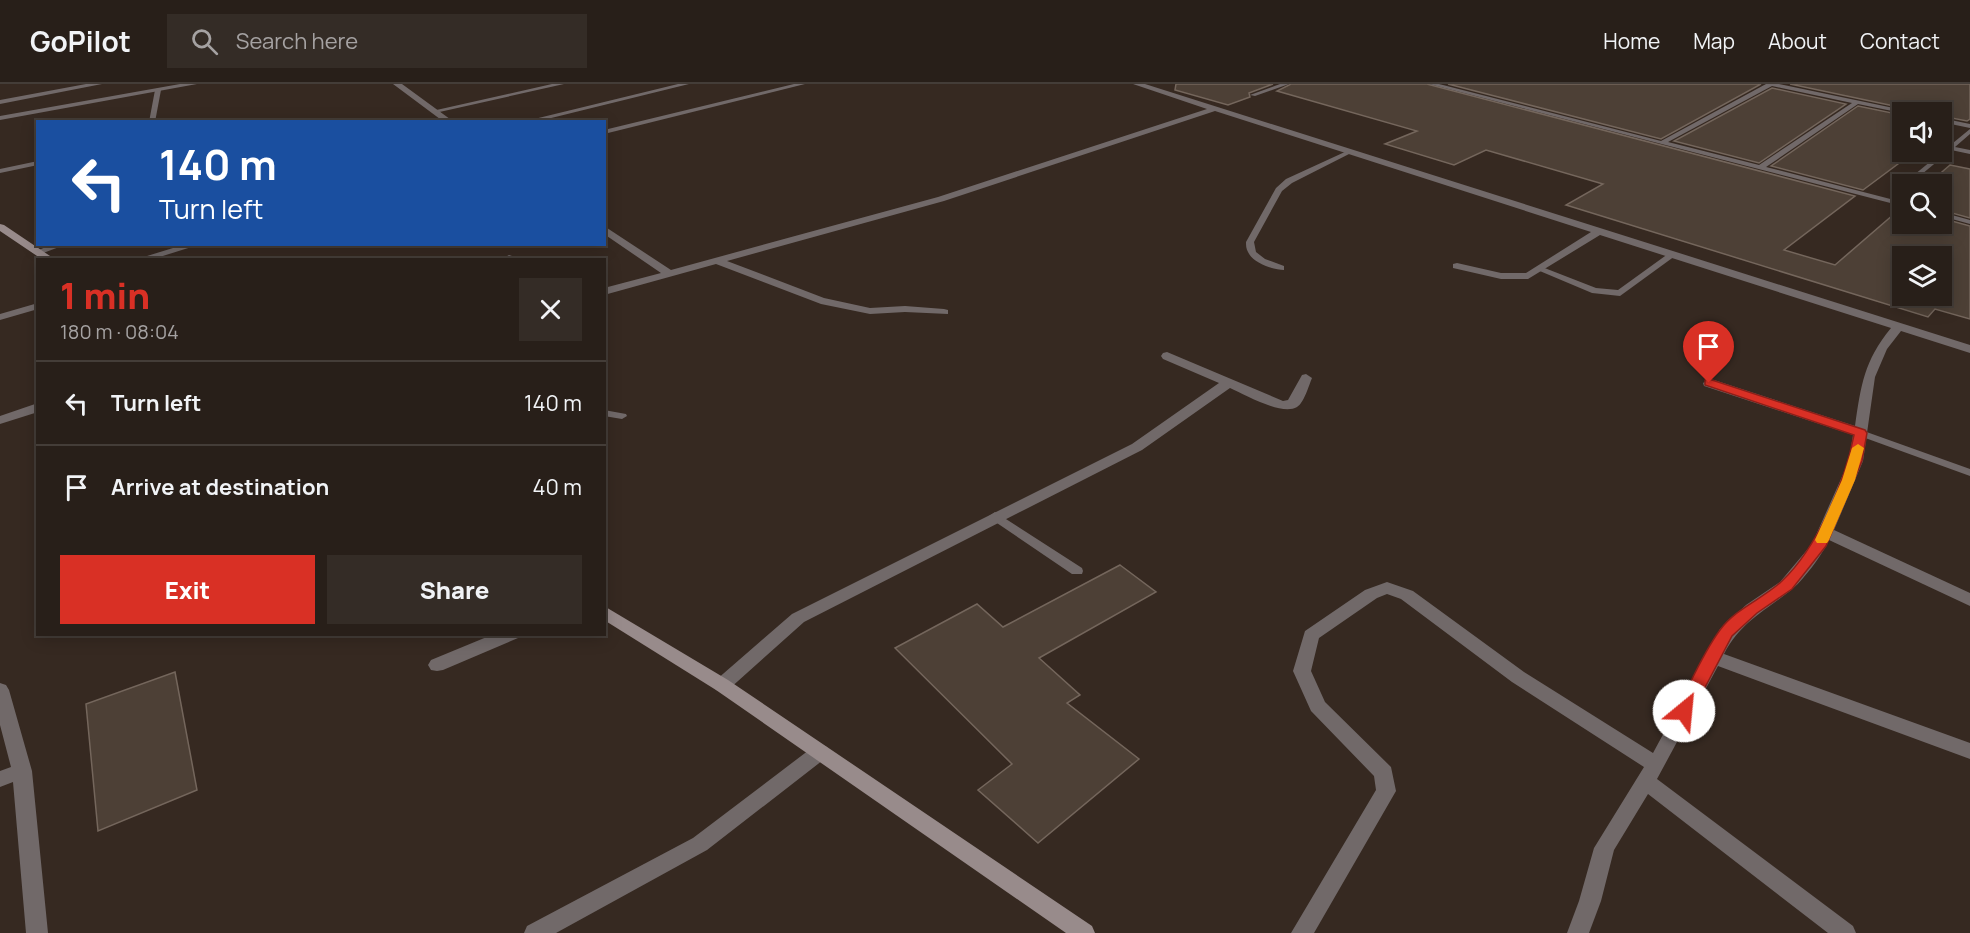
<!DOCTYPE html>
<html lang="en">
<head>
<meta charset="utf-8">
<style>
  body { margin:0; font-family:Manrope,sans-serif; background:#342c26; color:#f1f3f6; height:100vh; display:flex; flex-direction:column; font-size:22px; white-space:nowrap }
  * { box-sizing:border-box; margin:0 }
  p { font-size:20px; color:#a5a2a2 }
  .icon { flex:none; width:33px; height:33px; fill:none; stroke:currentColor; stroke-width:2; stroke-linecap:round; stroke-linejoin:round }
  .map { position:relative; flex:1; overflow:hidden }
  .drawer { position:absolute; left:36px; top:174px; width:570px; height:378px; display:flex; flex-direction:column; background:#281f19; border-radius:0px; box-shadow:0 3px 15px #0003,0 0 0 2px #443d38 }
  .drawer>* { flex:none }
  .top-card { position:absolute; left:36px; top:36px; width:570px; height:126px; border-radius:0px; box-shadow:0 3px 15px #0003,0 0 0 2px #443d38; background:#1a4fa0; color:#fff; overflow:hidden }
  .controls { position:absolute; left:1892px; top:18px; display:grid; gap:12px }
  .controls a { display:grid; place-items:center; width:60px; height:60px; border-radius:0px; background:#281f19; box-shadow:0 3px 15px #0003,0 0 0 2px #443d38; font-size:30px }
  .pin { position:absolute; display:grid; place-items:center; width:51px; height:51px; color:#fff; margin:-62px -26px; border-radius:50% 50% 50% 0; rotate:-45deg; box-shadow:0 0 6px #0007 }
  .pin .icon { rotate:45deg }
  .me { position:absolute; width:66px; margin:-33px; rotate:28deg; stroke-linejoin:round; filter:drop-shadow(0 0 4px #0008) }
  .turn { display:flex; align-items:center; gap:21px; height:126px; padding:0 24px; font-size:27px }
  .turn .icon { width:78px; height:78px; stroke-width:2.5 }
  .turn b { display:block; font-size:42px; line-height:51px }
  .round { display:grid; place-items:center; flex:none; width:63px; height:63px; border-radius:0px; background:#342c26 }
  .headline { display:flex; align-items:center; justify-content:space-between; height:102px; padding:0 24px }
  h1 { font-size:36px; font-weight:800; line-height:45px; color:#d93025 }
  .action { display:flex; gap:12px; margin-top:auto; padding:12px 24px }
  .action a { flex:1; height:69px; border-radius:0px; background:#d93025; color:#fff; font-size:24px; font-weight:800; line-height:69px; text-align:center }
  .action a+a { background:#342c26; color:#f1f3f6 }
  ul { padding:0; list-style:none }
  li { display:flex; align-items:center; gap:18px; height:84px; padding:0 24px; border-top:2px solid #443d38 }
  li div { flex:1 }
  li b { display:block; font-size:22px }
  li em { font-style:normal }
  header { display:flex; align-items:center; gap:36px; box-sizing:border-box; height:84px; padding:0 30px; background:#281f19; border-bottom:2px solid #443d38 }
  header strong { font-size:28px }
  nav { display:flex; gap:33px; margin-inline-start:auto; font-size:21px }
  .search { width:420px; height:54px; background:#342c26; display:flex; align-items:center; gap:15px; box-sizing:border-box; padding:0 21px; border-radius:0px; color:#a5a2a2; font-size:22px }
  .map>svg:first-child { display:block }
</style>
</head>
<body>
<header>
<strong>GoPilot</strong>
<div class="search"><svg class="icon" aria-label="search" viewBox="0 0 24 24"><circle cx="10" cy="10" r="6"/><path d="M15 15l6 6"/></svg>Search here</div>
<nav><a>Home</a><a>Map</a><a>About</a><a>Contact</a></nav>
</header>
<div class="map">
<svg width="1970" height="849" viewBox="0 0 1970 849">
  <rect width="100%" height="100%" fill="#362921"/>
  <path fill="#4d4036" stroke="#74665c" stroke-width="1.5" fill-rule="evenodd" d="M1176,0H1273L1249,9L1250,13L1228,21L1175,6Z
    M1291,0H1427L1855,112L1784,166L1835,181L1901,124L1902,140H1941V134L1970,142V235L1935,225L1928,233L1566,121L1603,100L1486,66L1454,81L1385,60L1417,47L1277,7ZM1902,172H1941V212H1902Z
    M1448,0H1761L1661,55Z
    M1790,0H1970V35L1967,37L1941,32V28H1911L1908,25Z
    M1772,4L1846,20L1759,79L1674,57Z
    M1858,22L1902,31V68H1914L1863,106L1771,82Z
    M1950,81L1970,85V134L1941,126V100H1928Z
    M1120,481L1156,508L1039,574L1080,611L1067,619L1139,675L1038,759L978,706L1012,680L895,564L977,520L1003,543Z
    M175,588L197,706L98,747L86,620Z"/>
  <g fill="none" stroke-linecap="round" stroke-linejoin="round">
    <path fill="#716969" fill-rule="evenodd" d="M552,0H564L435,29L432,27Z
      M678,0H689L535,38H522Z
      M794,0H805L604,50V46Z
      M1280,0H1289L1255,12L1250,11Z
      M1429,0H1439L1661,57L1766,0H1779L1908,27L1909,28L1902,29L1858,20L1766,83L1902,118V122ZM1772,2L1852,19L1759,81L1668,58Z
      M158,4L161,6L155,38H149L155,6Z
      M1941,34L1970,40V44L1941,38Z
      M1970,45V50L1955,63L1970,66V70L1951,66L1910,100H1903Z
      M1347,67L1353,68L1292,99L1282,107L1254,158L1256,168L1265,175L1284,182V186C1273,186 1253,179 1248,168C1246,165 1246,161 1246,158L1276,104L1286,95Z
      M38,77V81L0,89V85Z
      M1941,128L1970,136V140L1941,132Z
      M53,160H67L38,171L34,168Z
      M186,160H201L150,176H134Z
      M1672,167L1676,170L1675,172L1620,212L1592,209L1535,185L1542,183L1596,204L1618,206Z
      M509,171L512,172V176H500Z
      M38,219V225L0,236V230Z
      M604,326L626,330L627,332L622,335L604,332Z
      M1861,346L1970,385V392L1857,351L1856,349L1857,347Z
      M995,428L1082,484L1083,487L1082,490H1072L991,435L989,432Z"/>
    <path fill="#716969" fill-rule="evenodd" d="M86,0H102L0,20V16Z
      M180,0H197L0,36V32Z
      M393,0H402L454,38H444Z
      M1133,0H1145L1970,261V269L1901,247L1887,265L1875,293L1863,377L1834,446L1970,509V522L1829,456C1823,470 1802,498 1790,507C1763,528 1740,539 1724,570L1970,659V675L1718,582L1657,695L1853,842L1856,849H1828L1648,710L1614,766L1601,817L1589,849H1567L1579,817L1594,764L1644,683L1512,598L1401,515L1387,510L1377,514L1319,554L1311,587L1325,618L1391,683L1396,707L1314,849H1291L1376,706L1374,692L1311,627L1293,587L1305,547L1365,506L1387,498L1413,507L1524,588L1653,669L1720,545L1746,521L1780,498L1812,460L1849,377L1853,351L1704,302L1703,299L1709,295L1714,296L1855,342C1861,301 1864,277 1891,244L1600,151L1528,195H1501L1453,184V180L1457,179L1501,189H1526L1591,148L1215,27L944,117L727,177L824,214L870,224L905,222L944,225L948,226V230L905,228L870,230L821,220L716,180L604,211V204L661,189L604,150V142L671,186L938,113L1207,25Z
      M1167,268L1283,317L1288,316L1302,291L1306,290L1312,294C1309,301 1304,319 1297,323C1281,332 1244,310 1230,304L1142,366L804,538L728,606L722,608L716,606L713,601L716,596L792,530L1132,360L1219,299L1163,275L1161,272L1163,269Z
      M38,319V328L0,340V332Z
      M494,550H520L518,554L443,586L437,587L431,586L428,581L431,576Z
      M0,599L6,601L9,606L32,687L48,849H26L13,698L0,703V687L11,683L0,641Z
      M820,660L827,663L830,668L827,673L707,766L556,849H524L527,842L693,754L813,663Z"/>
    <path fill="#988b8b" fill-rule="evenodd" d="M0,140L4,141L56,176H43L0,147Z
      M604,522L728,596L1092,842L1095,849H1066L716,606L604,536Z"/>
  </g>
  <path fill="#d93025" stroke="#8d1f18" stroke-width="1.5" d="M1709,295L1865,346L1867,349L1862,377L1826,462L1792,505L1757,529L1732,552L1690,632L1684,633L1678,632L1676,627C1690,601 1702,570 1720,546C1736,524 1763,515 1782,497C1817,464 1845,398 1854,351L1705,301V296Z"/>
  <path fill="#f59e0b" d="M1858,360L1864,364L1855,396L1829,456L1827,459H1817L1815,456L1842,396L1852,364Z"/>
</svg>
<div class="controls">
<a><svg class="icon" aria-label="sound" viewBox="0 0 24 24"><path d="M4 9h4l5-4v14l-5-4H4zM17 9q2 3 0 6"/></svg></a>
<a><svg class="icon" aria-label="search" viewBox="0 0 24 24"><circle cx="10" cy="10" r="6"/><path d="M15 15l6 6"/></svg></a>
<a><svg class="icon" aria-label="layers" viewBox="0 0 24 24"><path d="M12 4l9 5-9 5-9-5zM3 14l9 5 9-5"/></svg></a>
</div>
<div class="pin" style="left:1709px;top:299px;background:#d93025"><svg class="icon" aria-label="arrive" viewBox="0 0 24 24"><path d="M6 21V4h12l-3 4 3 4H6"/></svg></div>
<svg class="me" style="left:1684px;top:627px" viewBox="-20 -20 40 40"><circle r="19" fill="#fff"/><path d="M0-13L10 11 0 6-10 11z" fill="#d93025"/></svg>
<div class="top-card">
<div class="turn"><svg class="icon" aria-label="left" viewBox="0 0 24 24"><path d="M17 20v-9H6M10 6l-5 5 5 5"/></svg><div><b>140 m</b>Turn left</div></div>
</div>
<section class="drawer">
<div class="headline"><div><h1>1 min</h1><p>180 m · 08:04</p></div><a class="round"><svg class="icon" aria-label="close" viewBox="0 0 24 24"><path d="M6 6l12 12M18 6L6 18"/></svg></a></div>
<ul>
<li><svg class="icon" aria-label="left" viewBox="0 0 24 24"><path d="M17 20v-9H6M10 6l-5 5 5 5"/></svg><div><b>Turn left</b></div><em>140 m</em></li>
<li><svg class="icon" aria-label="arrive" viewBox="0 0 24 24"><path d="M6 21V4h12l-3 4 3 4H6"/></svg><div><b>Arrive at destination</b></div><em>40 m</em></li>
</ul>
<div class="action"><a>Exit</a><a>Share</a></div>
</section>
</div>
</body>
</html>
